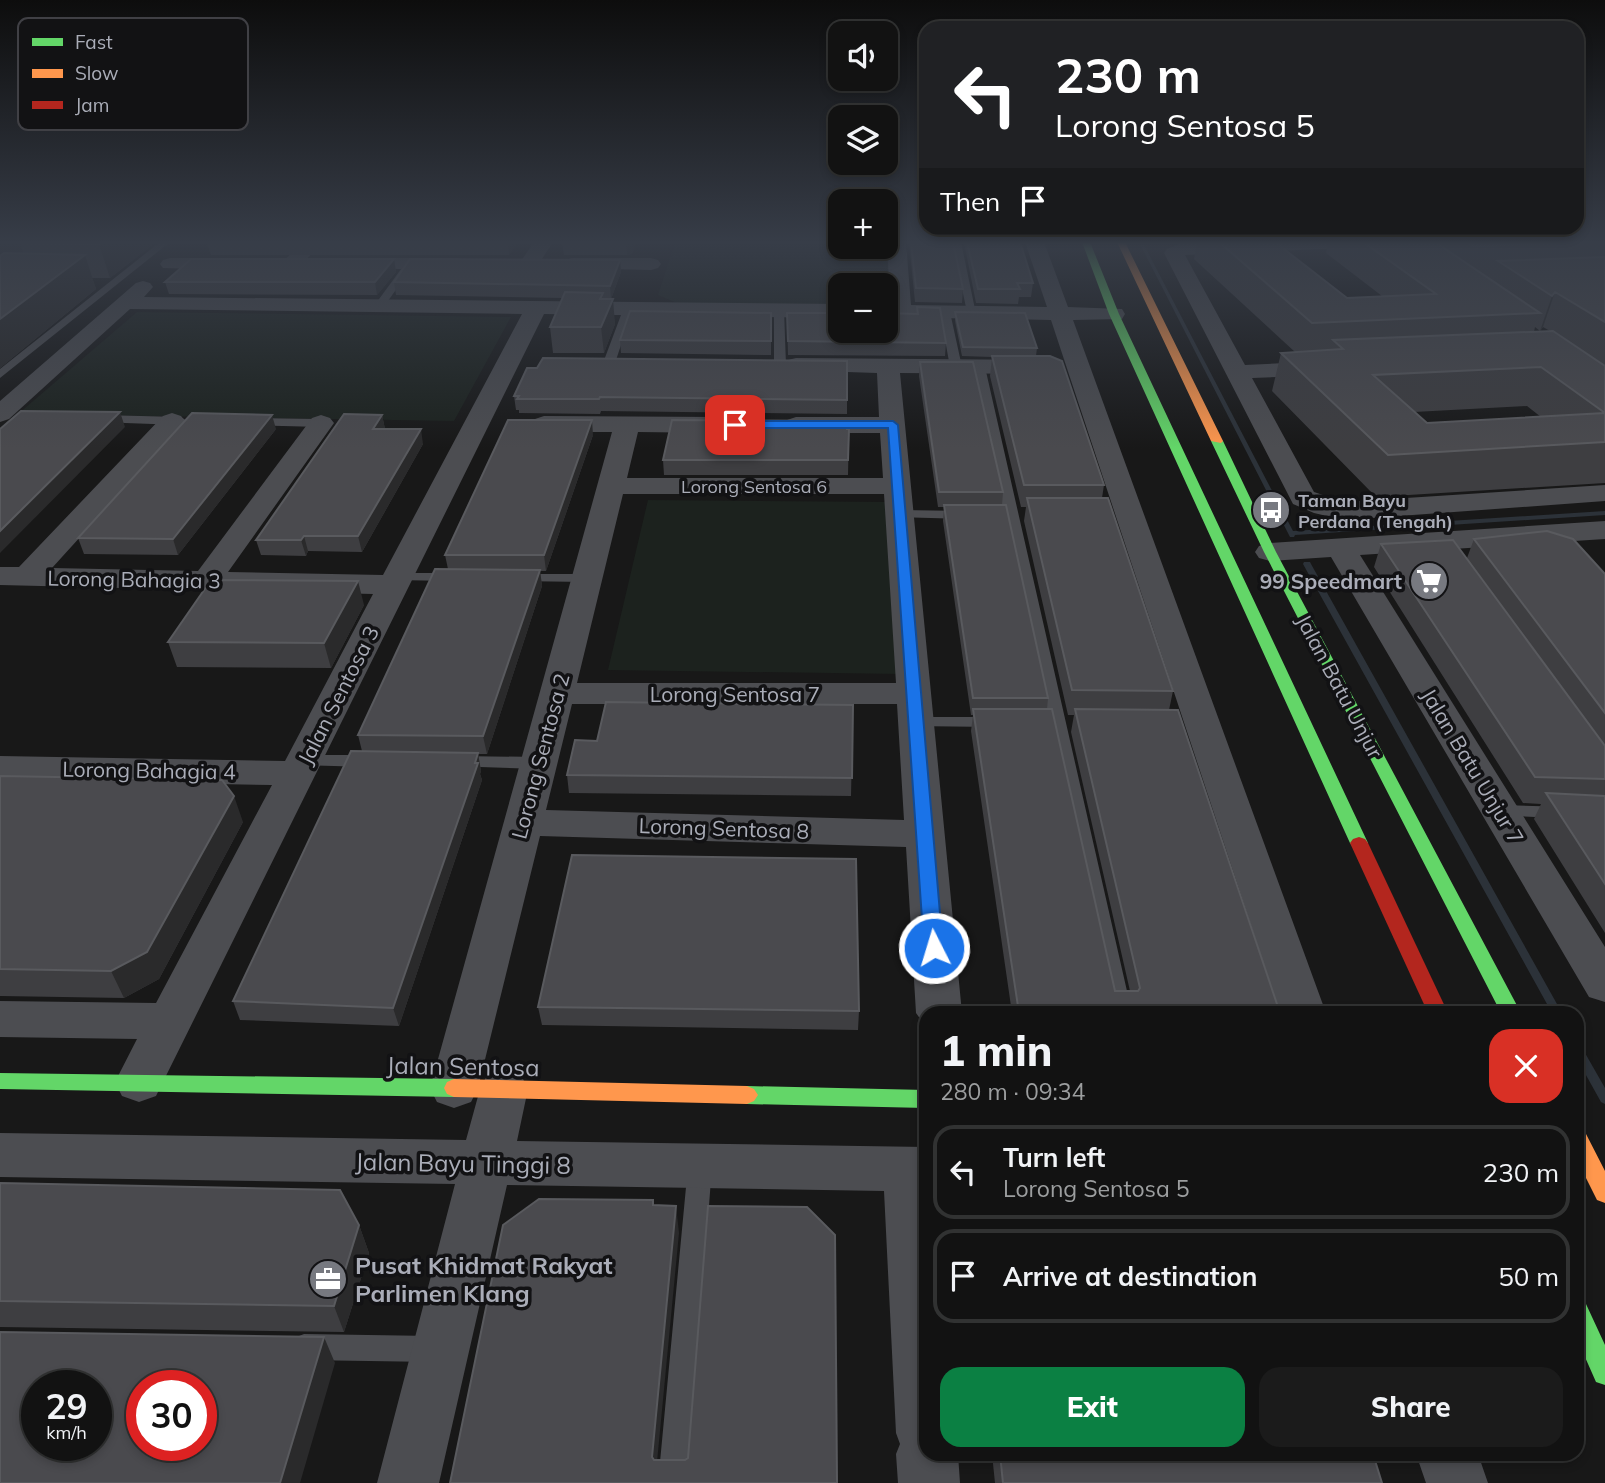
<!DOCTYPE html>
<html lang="en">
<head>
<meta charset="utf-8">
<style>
  body { margin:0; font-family:Mulish,sans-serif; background:#1b1b1b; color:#f1f3f6; height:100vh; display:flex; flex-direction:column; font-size:26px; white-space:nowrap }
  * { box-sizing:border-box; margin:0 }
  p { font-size:23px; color:#9c9e9f }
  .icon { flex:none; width:38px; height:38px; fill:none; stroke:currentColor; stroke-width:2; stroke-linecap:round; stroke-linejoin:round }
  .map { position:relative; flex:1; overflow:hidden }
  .drawer { position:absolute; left:919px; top:1006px; width:665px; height:455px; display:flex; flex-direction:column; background:#121212; border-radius:21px; box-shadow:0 4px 10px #0003,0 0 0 2px #313232 }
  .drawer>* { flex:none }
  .guide { position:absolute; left:919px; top:21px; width:665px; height:214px; border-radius:21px; box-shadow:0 4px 10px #0003,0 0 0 2px #313232; background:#202124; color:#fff; overflow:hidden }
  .buttons { position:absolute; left:828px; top:21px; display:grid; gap:14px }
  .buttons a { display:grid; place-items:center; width:70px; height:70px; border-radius:14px; background:#121212; box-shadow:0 4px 10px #0003,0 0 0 2px #313232; font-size:35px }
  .speed { position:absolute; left:21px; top:1370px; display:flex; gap:14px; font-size:35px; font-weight:700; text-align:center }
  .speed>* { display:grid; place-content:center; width:91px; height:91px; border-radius:50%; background:#121212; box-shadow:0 4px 10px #0003,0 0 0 2px #313232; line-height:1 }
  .speed small { font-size:18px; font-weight:400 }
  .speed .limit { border:10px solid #d22; background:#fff; color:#111 }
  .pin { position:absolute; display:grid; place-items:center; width:60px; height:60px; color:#fff; margin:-30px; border-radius:14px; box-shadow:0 4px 10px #0006 }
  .me { position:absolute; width:77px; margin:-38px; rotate:355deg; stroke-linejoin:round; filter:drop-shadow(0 0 5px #0008) }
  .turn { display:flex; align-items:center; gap:24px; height:147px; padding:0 21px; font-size:32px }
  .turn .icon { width:91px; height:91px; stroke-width:2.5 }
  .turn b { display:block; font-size:49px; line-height:60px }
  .then { display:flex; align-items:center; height:66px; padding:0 21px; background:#0003; gap:14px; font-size:26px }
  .round { display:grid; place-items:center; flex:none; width:74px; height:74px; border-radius:21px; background:#1b1b1b }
  .summary { display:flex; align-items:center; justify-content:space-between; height:119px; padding:0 21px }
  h1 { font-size:42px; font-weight:800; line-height:52px }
  .action { display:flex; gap:14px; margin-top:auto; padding:14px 21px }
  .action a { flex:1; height:80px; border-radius:21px; background:#0b8043; color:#fff; font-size:28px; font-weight:800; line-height:80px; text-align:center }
  .action a+a { background:#1b1b1b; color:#f1f3f6 }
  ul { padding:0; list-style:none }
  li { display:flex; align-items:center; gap:21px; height:94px; margin:0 14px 10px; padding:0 7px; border:4px solid #313232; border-radius:21px }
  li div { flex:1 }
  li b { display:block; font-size:26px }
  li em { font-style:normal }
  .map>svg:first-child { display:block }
</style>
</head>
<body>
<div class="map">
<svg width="1605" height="1483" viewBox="0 0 1605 1483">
  <rect width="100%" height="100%" fill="#181818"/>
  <path fill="#1c221e" d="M675,242H840V247H886V242H888L893,305H886V285H840V305L677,303L658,295Z
    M137,312L511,317L454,421L18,414Z
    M648,500L889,502L901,674L608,670Z"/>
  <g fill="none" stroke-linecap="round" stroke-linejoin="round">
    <path fill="#2c3239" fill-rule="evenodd" d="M1140,244L1144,245L1293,531L1605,511V515L1295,535L1294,537H1290Z
      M1304,562H1310L1311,564L1562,1013H1552L1303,564Z
      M1577,1045L1581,1046L1605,1088V1104L1601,1102L1577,1059Z"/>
    <path fill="#4c4d51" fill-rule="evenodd" d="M160,242H170L0,378V369Z
      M952,242H961L976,314L967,312Z
      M404,265L412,267L383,308H375L374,306Z
      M624,307L633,309L615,363L605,365L603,363Z
      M779,307L784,310L786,365L780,368L774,365V310Z
      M945,309L950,312L962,367L956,370L950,367L940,312Z
      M979,364L985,367L1132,1013H1110L973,367Z
      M101,415L181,417L187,421L181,425L97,422L95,419Z
      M251,418L321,419L327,423L321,427L247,425V419Z
      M899,510L967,511L974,515L967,519L894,517L892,514Z
      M398,573H454L461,577L454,581L393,580L391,577L393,574Z
      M520,574H587L594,578L587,582L515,581L513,578L515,575Z
      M916,717H995L1004,722L995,727L910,726L907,722Z
      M305,755H368L377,761L368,767L299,765L296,761Z
      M456,756L540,757L549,763L540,769L450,766L447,762L450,758Z
      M1500,805L1605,808V820L1493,815L1491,811L1493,807Z
      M700,1155L709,1158L712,1166L688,1483H658L688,1166L691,1158Z
      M304,1334L433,1336L443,1340L447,1349L443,1358L433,1362L304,1360L294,1356L290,1347L294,1338Z
      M1175,1454H1205L1211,1483H1181Z"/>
    <path fill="#4c4d51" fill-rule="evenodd" d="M302,242H323L298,268H284L281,264Z
      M534,242H553L536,268H522L519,264Z
      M887,242H906L911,305L1047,307L1025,242H1044L1068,307L1122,309L1125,314L1122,319L1073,320L1326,1013H1280L1051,320L886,317V305H890Z
      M1184,242H1354L1344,248L1185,255L1245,365L1325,361L1333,363L1337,368L1333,373L1325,375L1252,378L1314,492L1344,502L1605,485V501L1344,520L1314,513L1293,504L1164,253L1167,249Z
      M170,258H234L241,260L244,264L241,268L234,270L163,268L160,264L163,260Z
      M344,258H458L465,260L468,264L465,268L458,270L337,268L334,264L337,260Z
      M572,258H651L658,260L661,264L658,268L651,270L565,268L562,264L565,260Z
      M143,281L150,283L153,287L144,297L840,304V318L544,314L156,1096L139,1102L122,1096L115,1082L137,1039L0,1037V1001L156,1003L272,785L0,780V756L285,761L373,594L0,585V567H19L163,416L172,413L181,416L185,421L181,426L52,568L198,571L312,418L321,415L330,418L334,423L228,572L383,575L522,314L130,309L9,419L0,422V401L136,283Z
      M796,358L1039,360L1047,362L1051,367L1047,372L1039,374L900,373L962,1013H926V1027L916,1013L906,847L540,836L478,1088L471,1102L454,1108L437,1102L430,1088L612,432H544L535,429L531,424L535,419L544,416L720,417L729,420L733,425L729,430L720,433L638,432L627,478H883L880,433H796L787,430L783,425L787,420L796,417H879L877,373L788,370L784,365L788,360ZM623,494H884L896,683H577ZM572,704H897L904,820L546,810Z
      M1605,521V539L1360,555L1605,947V1002L1589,997L1331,557L1270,561L1259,558L1255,552L1259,546L1270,543Z
      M504,1069L521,1075L528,1089L517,1141L926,1147V1454H958L960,1483H898L896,1454L900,1444L896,1433L884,1191L507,1185L439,1483H377L455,1184L0,1177V1133L466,1140L480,1089L487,1075Z
      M1416,1454H1478L1488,1483H1426Z"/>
    <path fill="#63d668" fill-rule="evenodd" d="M1082,242H1090L1119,314L1368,843L1365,847H1353L1350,843L1109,314Z
      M1217,438L1223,441L1276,552L1521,1013H1501L1264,552L1211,441Z
      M0,1073L454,1079L461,1082L464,1088L461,1094L454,1097L0,1089Z
      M747,1086L926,1090V1108L747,1104L740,1101L736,1095L740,1089Z
      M1577,1300L1586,1304L1605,1345V1385L1596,1382L1577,1339Z"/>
    <path fill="#ff974d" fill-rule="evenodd" d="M1117,242H1125L1223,441L1221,443L1211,441Z
      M454,1079L747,1086L754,1089L758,1095L754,1101L747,1104L454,1097L447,1094L444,1088L447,1082Z
      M1577,1130L1585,1132L1605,1171V1203L1597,1200L1577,1160Z"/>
    <path fill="#b3261e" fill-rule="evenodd" d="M1359,837L1365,839L1368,843L1448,1013H1428L1350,843L1353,839Z"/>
  </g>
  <path fill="#3e3e41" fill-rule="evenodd" d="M0,242H156L110,278H92L96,289L0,368Z
    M518,242L509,255H211L207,243Z
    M562,242H636L632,254L627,255H564Z
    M909,242H953L963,289L962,303L915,302Z
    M964,242H1020L1033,283L1031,297H1019L1018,304L976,303Z
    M1197,242H1275L1347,298L1382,296L1326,253L1328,242H1605V483L1376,497L1272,391L1281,353L1295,352L1194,259ZM1535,327L1540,331L1543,327L1550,331L1534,332ZM1527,406L1541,417L1427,423L1414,412Z
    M394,259L396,272L377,295L169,294L165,282Z
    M620,260L621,272L611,299L615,324L604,353H553L550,327L563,298L396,295L394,282Z
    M917,307L946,343L945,356L788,355L787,313L917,314Z
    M955,312L1037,348L1036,356L1104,485L1102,498L1173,691L1169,710L1280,1013H1012L971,731L973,715H971L943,521L944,507H938L919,376L920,362L1003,492L1002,505L1048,698L1047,709L1115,991H1130L1071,732L1074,715H1068L1024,521L1026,507H1021L990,376L992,357L962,356L955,321Z
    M771,313V355L621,353L620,340Z
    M847,361V414L601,411L600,414L519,413V410H516L514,396Z
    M382,415L385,429L423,444L362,552L308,551L306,556L261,555L256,540Z
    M276,429L178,555L84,554L78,538Z
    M847,429H849L848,475H664L663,460Z
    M593,435L546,571H540L542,586L487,754H478L481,771L480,774L482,780L399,1026L240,1020L233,1001L362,751L358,735L448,569L445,555Z
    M1474,539L1605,574V933L1534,819L1541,804L1523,803L1374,567L1381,544L1467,558Z
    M364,605L331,668L177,667L168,642Z
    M853,705L851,796L569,793L567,775L597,741Z
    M0,776L243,822L159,979L124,998L0,996Z
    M538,1007L859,1011L858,1030L542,1025Z
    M0,1183L359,1225L369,1253L344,1332L0,1327Z
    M992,1454H1188L1189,1460H1208L1207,1454H1373L1382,1483H995Z"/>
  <path fill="#2a2a2b" d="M0,242H59L20,243L27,264L0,284Z
    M103,242H156L110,278L99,244Z
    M509,242H518L509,255L508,243Z
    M626,242H636L632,254L627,255Z
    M85,255L96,289L0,368V319Z
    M394,259L396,272L377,295L375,282Z
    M620,260L621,272L611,299L610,286Z
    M1555,292L1543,327L1540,331L1552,296Z
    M613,299L615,324L604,353L601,327Z
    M120,412L125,427L0,553V531Z
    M272,415L276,429L178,555L173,539Z
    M382,415L385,429H373Z
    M592,420L593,435L546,571L544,555Z
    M421,429L423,444L362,552L358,536Z
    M304,536L308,551L306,556L301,540Z
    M540,570L542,586L487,754L483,736Z
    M358,581L364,605L331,668L324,643Z
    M478,753L481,771L480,774L482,780L399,1026L393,1008Z
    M234,796L243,822L159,979L124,998L111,971Z
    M676,1206L679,1233L655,1483L652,1457Z
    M359,1225L369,1253L344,1332L334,1306Z
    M324,1337L335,1363L300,1483H280Z"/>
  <path fill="#4a4a4e" stroke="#595a5e" stroke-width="2" fill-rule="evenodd" d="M21,242H103L99,244L20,243Z
    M209,242H509L508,243H207Z
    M911,242H953L963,289L916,288Z
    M967,242H1020L1033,283H1017L1020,289H978Z
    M1219,242H1275L1347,298L1436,294L1363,242H1435L1540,313L1312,323Z
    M1466,242H1588L1473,246Z
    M4,253L85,255L0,319V256Z
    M1605,257V322L1555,292L1552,296L1498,261Z
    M191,259H394L375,282H165Z
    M410,259L620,260L610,286L394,282Z
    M565,292L603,293L600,299H613L601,327H550Z
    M917,307L940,308L946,343L788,341L787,313H840V331H886V313L918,314Z
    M630,311L771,313V341L620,340Z
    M955,312L1025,313L1037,348L963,347Z
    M1553,331L1605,366V442L1388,455L1281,353L1343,349L1333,340ZM1541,367L1605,413L1427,423L1373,375Z
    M992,356H1050L1062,361L1104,485H1024Z
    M543,358L847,361V400L600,397L599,399H517L519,396H514L527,368H537Z
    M920,362H973L1003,492H939Z
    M21,411L120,412L0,531V429Z
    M192,413L272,415L173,539L78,538Z
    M344,414L382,415L373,429H421L358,536H304L301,540H256Z
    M508,420H592L544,555H445Z
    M672,420L847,421V429H849L848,460H663Z
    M1027,498H1108L1173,691L1072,690Z
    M944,505H1006L1048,698H973Z
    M1547,531L1573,539L1605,574V713L1474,539Z
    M1453,540L1605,746V779L1535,777L1381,544Z
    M435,569L540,570L483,736L358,735Z
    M211,580L358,581L324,643L168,642Z
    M606,702L853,705L852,778L567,775L575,740L597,741Z
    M973,709H1052L1115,991H1138L1140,988L1075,709L1178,710L1280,1013H1019Z
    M351,751L478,753L475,763H478L393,1008L233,1001Z
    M0,776L222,780L234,796L147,952L111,971L0,969Z
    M1546,793L1605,796V884Z
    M572,855L856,859L859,1011L538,1007Z
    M0,1183L340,1190L359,1225L334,1306L0,1301Z
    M539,1199L653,1200V1205L676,1206L652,1457L654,1460H685L688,1458L708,1206L807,1207L835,1235L837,1483H450L503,1225Z
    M0,1332L324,1337L280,1483H0ZM37,1386H96V1446H37ZM142,1386H201V1446H142Z
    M1000,1454H1188L1189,1460L1224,1459L1223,1454H1373L1382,1483H1003Z"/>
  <linearGradient id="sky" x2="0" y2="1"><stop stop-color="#0d0d0d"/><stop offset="0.54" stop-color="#373d48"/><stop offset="1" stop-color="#373d48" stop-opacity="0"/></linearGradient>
  <rect width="1605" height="449" fill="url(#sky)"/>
  <path fill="#1a73e8" stroke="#114b97" stroke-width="2" d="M893,421L898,425L943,948L941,953H927L924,948L888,428H735L729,425L735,421Z"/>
  <defs>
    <symbol id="bus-disc" viewBox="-11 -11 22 22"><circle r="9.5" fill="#777980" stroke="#121214"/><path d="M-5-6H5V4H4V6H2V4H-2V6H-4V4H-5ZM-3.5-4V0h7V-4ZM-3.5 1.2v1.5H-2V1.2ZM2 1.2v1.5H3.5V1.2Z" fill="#fff"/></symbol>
    <symbol id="supermarket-disc" viewBox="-11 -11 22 22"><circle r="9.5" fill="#777980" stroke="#121214"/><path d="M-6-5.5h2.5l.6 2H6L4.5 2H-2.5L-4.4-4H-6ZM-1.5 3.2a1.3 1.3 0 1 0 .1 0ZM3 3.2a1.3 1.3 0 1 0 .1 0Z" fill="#fff"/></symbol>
    <symbol id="office-disc" viewBox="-11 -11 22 22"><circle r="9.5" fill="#777980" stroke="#121214"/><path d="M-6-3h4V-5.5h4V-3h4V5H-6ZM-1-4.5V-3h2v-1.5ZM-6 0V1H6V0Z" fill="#fff"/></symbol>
  </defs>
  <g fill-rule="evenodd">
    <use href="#bus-disc" x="1249" y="488" width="44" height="44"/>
    <use href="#supermarket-disc" x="1407" y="559" width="44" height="44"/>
    <use href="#office-disc" x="306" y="1257" width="44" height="44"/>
  </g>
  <g text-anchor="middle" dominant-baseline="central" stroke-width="7" stroke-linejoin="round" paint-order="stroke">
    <g font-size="18" fill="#aaadb8" stroke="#121214">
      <text x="754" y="486">Lorong Sentosa 6</text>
    </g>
    <g font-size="18" font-weight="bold" fill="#aaadb8" stroke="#121214" text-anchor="start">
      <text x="1298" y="500">Taman Bayu<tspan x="1298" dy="21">Perdana (Tengah)</tspan></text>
    </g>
    <g font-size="21" fill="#aaadb8" stroke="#121214">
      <text transform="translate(134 579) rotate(1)">Lorong Bahagia 3</text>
      <text transform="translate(1340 686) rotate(62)">Jalan Batu Unjur</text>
      <text x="735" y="694">Lorong Sentosa 7</text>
      <text transform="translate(338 695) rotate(-63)">Jalan Sentosa 3</text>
      <text transform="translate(540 756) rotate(-75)">Lorong Sentosa 2</text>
      <text transform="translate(1473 766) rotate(59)">Jalan Batu Unjur 7</text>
      <text transform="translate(149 770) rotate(1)">Lorong Bahagia 4</text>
      <text transform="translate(724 828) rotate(2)">Lorong Sentosa 8</text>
    </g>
    <g font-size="21" font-weight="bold" fill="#aaadb8" stroke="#121214" text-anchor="end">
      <text x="1402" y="581">99 Speedmart</text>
    </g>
    <g font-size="24" fill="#aaadb8" stroke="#121214">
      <text transform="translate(463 1066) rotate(1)">Jalan Sentosa</text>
      <text transform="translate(463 1163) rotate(1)">Jalan Bayu Tinggi 8</text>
    </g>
    <g font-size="24" font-weight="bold" fill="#aaadb8" stroke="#121214" text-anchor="start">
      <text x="355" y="1265">Pusat Khidmat Rakyat<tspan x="355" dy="28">Parlimen Klang</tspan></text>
    </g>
  </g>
  <rect x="18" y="18" width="230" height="112" rx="10" fill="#121214" stroke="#404045" stroke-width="2"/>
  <rect x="32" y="38" width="31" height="8" fill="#63d668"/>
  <rect x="32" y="69" width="31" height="9" fill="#ff974d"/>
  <rect x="32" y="101" width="31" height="8" fill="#b3261e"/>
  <g font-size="19" fill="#aaadb8">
    <text x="75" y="49">Fast</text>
    <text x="75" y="80">Slow</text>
    <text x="75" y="112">Jam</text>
  </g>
</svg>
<div class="buttons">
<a><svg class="icon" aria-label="sound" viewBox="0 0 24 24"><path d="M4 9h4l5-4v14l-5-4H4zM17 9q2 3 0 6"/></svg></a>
<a><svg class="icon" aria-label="layers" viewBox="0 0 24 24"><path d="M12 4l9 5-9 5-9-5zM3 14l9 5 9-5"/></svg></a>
<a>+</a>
<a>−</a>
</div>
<div class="speed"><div>29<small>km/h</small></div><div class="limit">30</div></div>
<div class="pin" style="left:735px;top:425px;background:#d93025"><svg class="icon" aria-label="arrive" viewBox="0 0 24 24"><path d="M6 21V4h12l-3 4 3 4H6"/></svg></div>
<svg class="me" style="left:934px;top:948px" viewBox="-20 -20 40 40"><circle r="17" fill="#1a73e8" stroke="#fff" stroke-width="3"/><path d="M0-11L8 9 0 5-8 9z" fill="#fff"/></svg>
<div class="guide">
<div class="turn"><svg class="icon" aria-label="left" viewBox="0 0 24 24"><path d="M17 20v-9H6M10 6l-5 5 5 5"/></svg><div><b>230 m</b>Lorong Sentosa 5</div></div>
<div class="then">Then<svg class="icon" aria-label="arrive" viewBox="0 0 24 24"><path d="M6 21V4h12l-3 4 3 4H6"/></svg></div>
</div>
<section class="drawer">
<div class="summary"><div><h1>1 min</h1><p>280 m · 09:34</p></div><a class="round" style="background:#d93025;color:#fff"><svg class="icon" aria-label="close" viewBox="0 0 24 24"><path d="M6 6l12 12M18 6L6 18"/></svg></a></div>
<ul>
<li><svg class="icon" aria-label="left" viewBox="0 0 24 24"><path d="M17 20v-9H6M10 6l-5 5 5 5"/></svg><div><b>Turn left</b><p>Lorong Sentosa 5</p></div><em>230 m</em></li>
<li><svg class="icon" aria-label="arrive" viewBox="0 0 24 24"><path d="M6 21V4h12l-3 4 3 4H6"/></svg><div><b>Arrive at destination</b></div><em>50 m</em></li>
</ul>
<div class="action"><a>Exit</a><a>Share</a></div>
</section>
</div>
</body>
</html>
